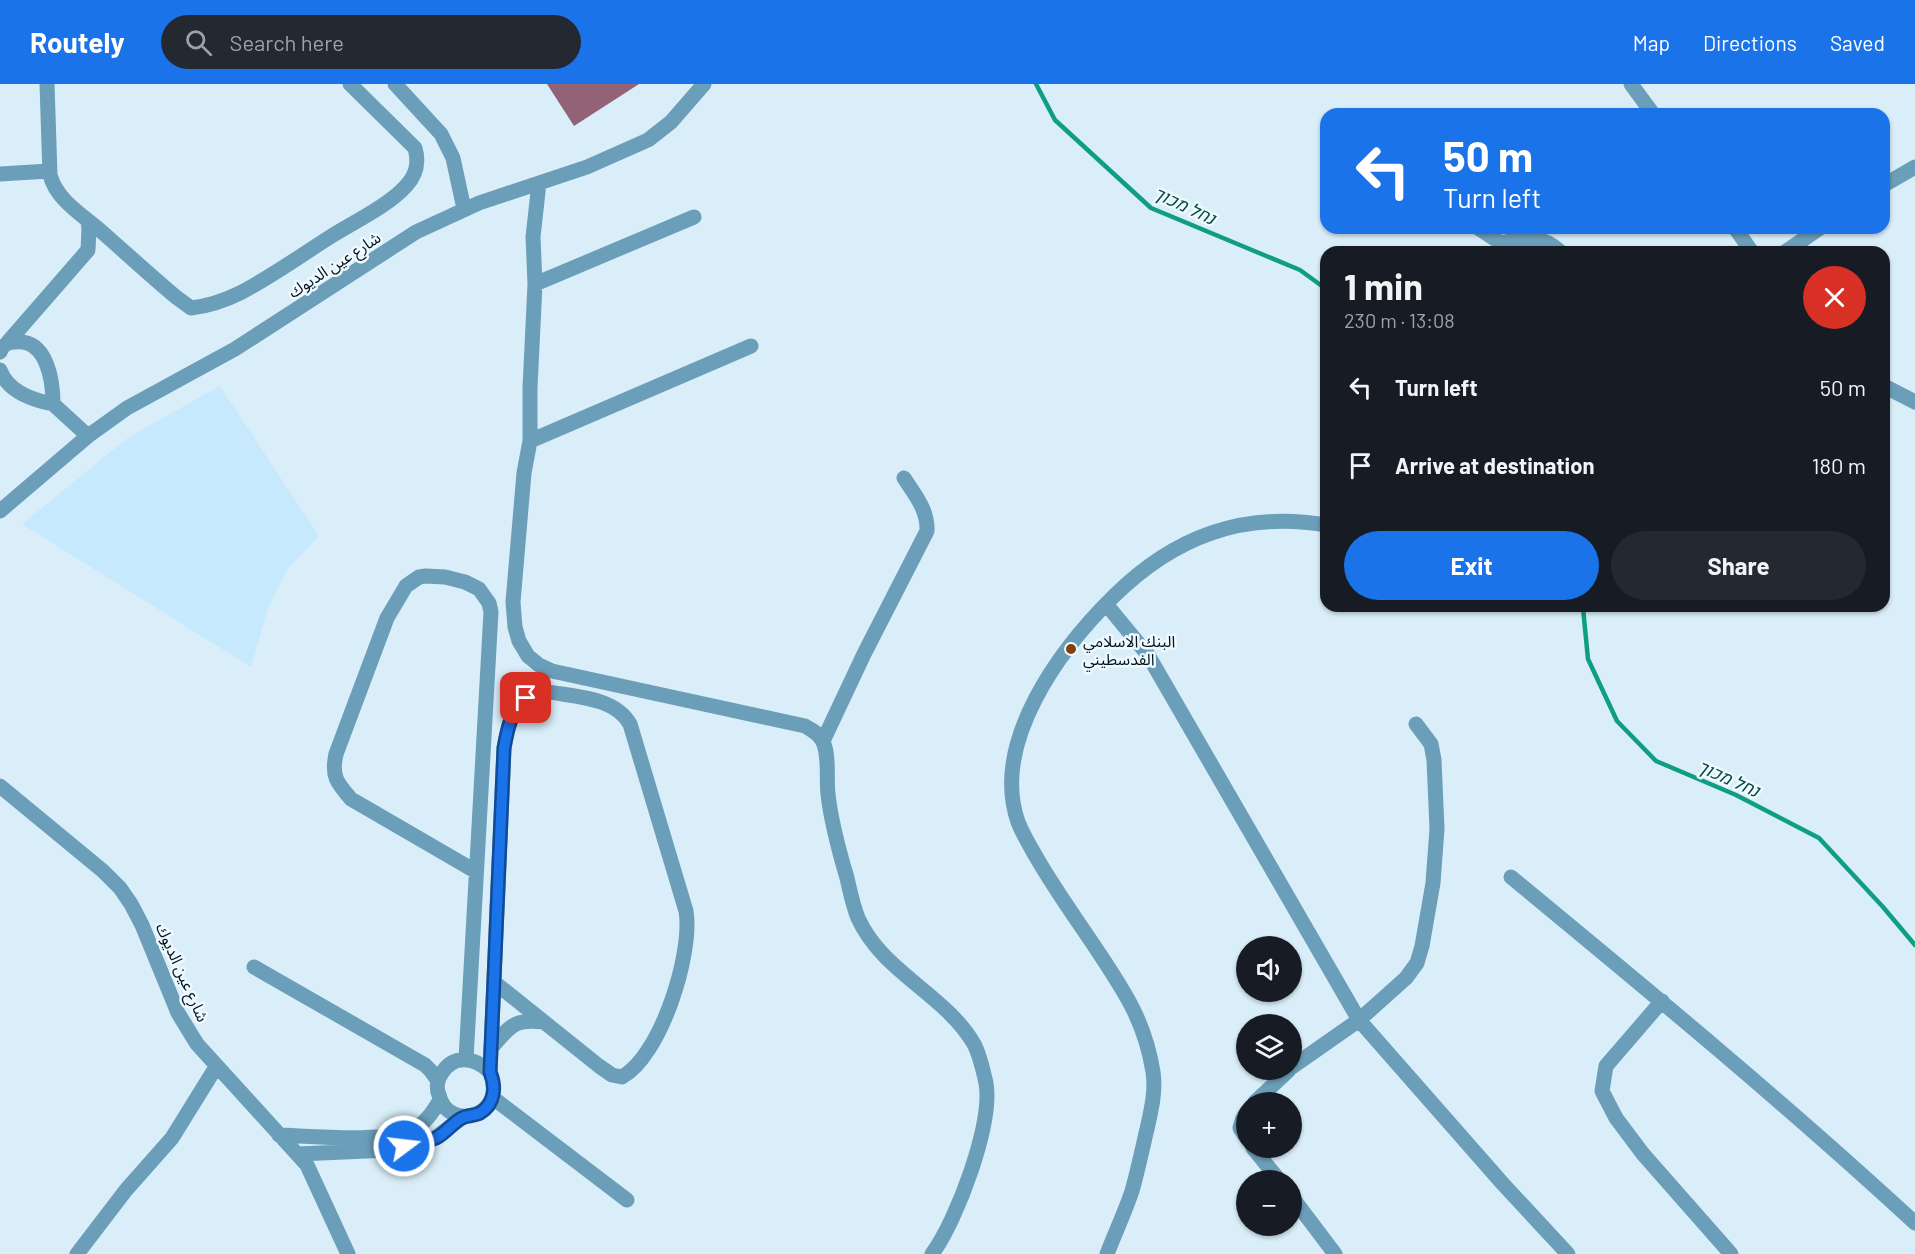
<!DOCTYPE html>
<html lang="en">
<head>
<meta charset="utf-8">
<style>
  body { margin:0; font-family:Barlow,"Noto Sans Arabic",Heebo,sans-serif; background:#242831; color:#f1f3f6; height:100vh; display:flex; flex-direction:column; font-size:22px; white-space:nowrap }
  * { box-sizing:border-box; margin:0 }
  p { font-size:20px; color:#9ea1a6 }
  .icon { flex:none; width:33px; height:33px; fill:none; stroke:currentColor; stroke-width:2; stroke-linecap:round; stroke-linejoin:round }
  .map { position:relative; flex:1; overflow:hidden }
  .panel { position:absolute; left:1320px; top:162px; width:570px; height:366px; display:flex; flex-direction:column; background:#171b24; border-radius:18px; box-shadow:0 2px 4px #0004 }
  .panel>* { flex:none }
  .hud { position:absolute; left:1320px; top:24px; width:570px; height:126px; border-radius:18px; box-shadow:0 2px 4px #0004; background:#1a73e8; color:#fff; overflow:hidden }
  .fabs { position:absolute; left:1236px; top:852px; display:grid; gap:12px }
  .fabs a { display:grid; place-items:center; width:66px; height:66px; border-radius:50%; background:#171b24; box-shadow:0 2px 4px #0004; font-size:30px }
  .pin { position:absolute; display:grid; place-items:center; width:51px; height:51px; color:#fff; margin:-26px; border-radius:12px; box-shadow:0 3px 9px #0006 }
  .me { position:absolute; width:66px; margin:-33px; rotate:75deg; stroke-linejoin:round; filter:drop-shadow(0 0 4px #0008) }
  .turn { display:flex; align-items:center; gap:21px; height:126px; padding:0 24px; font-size:27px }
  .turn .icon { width:78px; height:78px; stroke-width:2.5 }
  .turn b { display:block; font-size:42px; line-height:51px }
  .round { display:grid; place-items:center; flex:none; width:63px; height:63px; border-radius:32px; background:#242831 }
  .overview { display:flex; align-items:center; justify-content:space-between; height:102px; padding:0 24px }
  h1 { font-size:36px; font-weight:700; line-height:45px }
  .action { display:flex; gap:12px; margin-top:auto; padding:12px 24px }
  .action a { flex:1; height:69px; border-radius:36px; background:#1a73e8; color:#fff; font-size:24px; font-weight:700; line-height:69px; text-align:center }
  .action a+a { background:#242831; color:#f1f3f6 }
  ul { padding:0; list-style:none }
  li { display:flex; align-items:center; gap:18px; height:78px; padding:0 24px }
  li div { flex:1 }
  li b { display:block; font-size:22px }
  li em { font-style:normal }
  header { display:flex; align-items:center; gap:36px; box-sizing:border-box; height:84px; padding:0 30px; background:#1a73e8; color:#fff }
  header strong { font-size:28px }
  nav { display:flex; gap:33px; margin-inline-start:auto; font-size:21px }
  .search { width:420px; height:54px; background:#242831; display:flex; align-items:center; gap:15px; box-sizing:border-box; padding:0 21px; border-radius:33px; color:#9ea1a6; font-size:22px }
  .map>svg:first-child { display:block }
</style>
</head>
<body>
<header>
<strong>Routely</strong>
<div class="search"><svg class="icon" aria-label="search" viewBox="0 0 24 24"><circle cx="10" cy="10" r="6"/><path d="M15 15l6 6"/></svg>Search here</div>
<nav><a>Map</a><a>Directions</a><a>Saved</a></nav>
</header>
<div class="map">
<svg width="1915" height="1170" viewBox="0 0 1915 1170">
  <rect width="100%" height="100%" fill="#d9eef9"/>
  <path fill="#c6e9fd" d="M220,302L319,452L288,484L268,524L251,583L22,440L129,353Z"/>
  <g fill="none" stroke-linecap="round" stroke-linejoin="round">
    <path stroke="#0f9e84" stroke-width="4.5" d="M1036,0L1055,36L1151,124L1300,186L1326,205
      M1581,522L1583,524L1588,575L1617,637L1656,677L1736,711L1819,754L1883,823L1915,861"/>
  </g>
  <path fill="#926377" d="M547,0H639L574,42Z"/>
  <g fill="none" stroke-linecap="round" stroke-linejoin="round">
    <path stroke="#6b9eb9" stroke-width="15" d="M47,0L50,91C57,117 83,131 102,148C127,170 151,192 176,213L191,224C208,222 224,217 240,209C271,193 300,172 330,153C354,138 388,122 406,102C417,90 419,78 415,64L350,0
      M395,0L441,50L453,74L464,125
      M1631,0L1653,30
      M0,90L49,87
      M539,99L533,153L535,200L530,304V357L524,389L513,518L515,543L519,557L528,572L539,581L552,587L805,642C812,646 818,649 822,656C830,669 826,695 828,710C831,739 839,767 847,794C850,807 853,822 858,834C882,888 946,911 974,960C980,971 983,986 986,999C993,1040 957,1136 932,1170
      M1884,101L1915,83
      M1478,144L1501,159C1525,153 1541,150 1561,168
      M1735,144L1752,168
      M1785,168L1820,144
      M535,200L694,133
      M8,258L88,166L89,145L88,137
      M0,268C3,261 7,258 15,258C47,254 53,297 53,320C32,316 8,308 0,286
      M1884,302L1915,318
      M53,320L88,352
      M530,357L751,262
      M0,427L88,352L127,324L235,265L416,148L479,119L587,83L648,56L671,38L704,0
      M1106,520L1148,571L1359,936L1503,1100L1568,1170
      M823,657L864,570L927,447C928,426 915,411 904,394
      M0,702L103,787L120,804L131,820L142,841L178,929L197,960L307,1081L348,1170
      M1511,793C1648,906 1785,1019 1915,1139
      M254,883L425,981L431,987L438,997
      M1662,917L1606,982L1602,1007L1616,1034L1643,1070L1731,1170
      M491,964C510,943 513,934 544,938
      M466,975L491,528L489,519L479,505L465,498L445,493L426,492L419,493L406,502L387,534L336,670C331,692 337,699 351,715L475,787
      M1292,983L1359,936L1406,894L1417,879L1422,862L1433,799L1437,745L1434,676L1431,660L1416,640
      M490,988C476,974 454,969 442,989C437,995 436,1004 439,1011C449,1050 509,1031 490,988L504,664C508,639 514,612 544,607C573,613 614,612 630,640L686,827C693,869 661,972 622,993L612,991L599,982L494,898
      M493,1014L627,1116
      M1255,1018L1289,986
      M1246,1029L1243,1034L1240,1044L1246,1053
      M279,1051C310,1052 387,1059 412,1046C426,1039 432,1029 440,1016
      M1253,1064L1279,1096
      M298,1070L390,1066L435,1054L463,1033
      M1292,1113L1335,1170
      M77,1170L126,1106L172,1054L216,983
      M1107,1170C1115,1149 1125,1128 1132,1107C1138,1086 1142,1066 1147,1045C1151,1027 1156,1007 1153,988C1145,937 1124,907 1097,866C1077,836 1056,807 1038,776C1031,764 1023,751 1018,738C990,658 1061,564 1114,512C1174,453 1242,427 1326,441"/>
  </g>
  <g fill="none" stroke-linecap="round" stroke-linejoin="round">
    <defs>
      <path id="route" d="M404,1062C414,1060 427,1058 436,1054C446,1049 452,1039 462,1034C467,1031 474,1032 480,1029C495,1020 496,1003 490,988L504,664C508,642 510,631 526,614"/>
    </defs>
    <use href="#route" stroke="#114b97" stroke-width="15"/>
    <use href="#route" stroke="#1a73e8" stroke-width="10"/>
  </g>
  <circle fill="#82410c" stroke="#eff9ff" stroke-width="2" cx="1071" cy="565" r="6"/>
  <g text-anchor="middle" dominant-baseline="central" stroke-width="5" stroke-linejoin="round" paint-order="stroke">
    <g font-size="16" fill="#02151f" stroke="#eff9ff">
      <text transform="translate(334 180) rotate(-33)">شارع عين الديوك</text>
      <text transform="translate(183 888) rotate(66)">شارع عين الديوك</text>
    </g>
    <g font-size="16" fill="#02151f" stroke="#eff9ff" text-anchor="start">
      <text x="1083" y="556">البنك الاسلامي<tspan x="1083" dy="18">الفدسطيني</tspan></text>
    </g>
    <g font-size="18" font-style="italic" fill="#024d3d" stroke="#eff9ff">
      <text transform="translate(1185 121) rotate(25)">נחל מכוך</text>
      <text transform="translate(1729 694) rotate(24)">נחל מכוך</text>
    </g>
  </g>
</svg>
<div class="fabs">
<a><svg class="icon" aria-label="sound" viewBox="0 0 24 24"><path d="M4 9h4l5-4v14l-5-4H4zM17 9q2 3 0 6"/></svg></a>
<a><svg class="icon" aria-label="layers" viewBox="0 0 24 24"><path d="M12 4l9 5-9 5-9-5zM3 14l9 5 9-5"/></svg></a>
<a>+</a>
<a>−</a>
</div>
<div class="pin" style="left:526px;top:614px;background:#d93025"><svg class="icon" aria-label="arrive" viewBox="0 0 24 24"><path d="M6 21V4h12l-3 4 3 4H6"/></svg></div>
<svg class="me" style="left:404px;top:1062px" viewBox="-20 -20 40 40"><circle r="17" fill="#1a73e8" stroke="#fff" stroke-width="3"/><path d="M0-11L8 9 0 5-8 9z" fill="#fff"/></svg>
<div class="hud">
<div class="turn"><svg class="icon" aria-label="left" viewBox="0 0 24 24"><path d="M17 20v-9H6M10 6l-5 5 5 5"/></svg><div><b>50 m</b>Turn left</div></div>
</div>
<section class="panel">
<div class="overview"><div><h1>1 min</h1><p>230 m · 13:08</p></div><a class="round" style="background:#d93025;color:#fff"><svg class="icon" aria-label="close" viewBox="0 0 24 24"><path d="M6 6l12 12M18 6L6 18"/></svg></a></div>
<ul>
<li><svg class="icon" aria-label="left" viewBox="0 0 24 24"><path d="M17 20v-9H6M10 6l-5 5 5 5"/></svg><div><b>Turn left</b></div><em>50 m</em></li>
<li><svg class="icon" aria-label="arrive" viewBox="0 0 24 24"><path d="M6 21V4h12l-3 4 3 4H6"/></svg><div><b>Arrive at destination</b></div><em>180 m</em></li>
</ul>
<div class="action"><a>Exit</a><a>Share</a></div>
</section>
</div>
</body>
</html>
